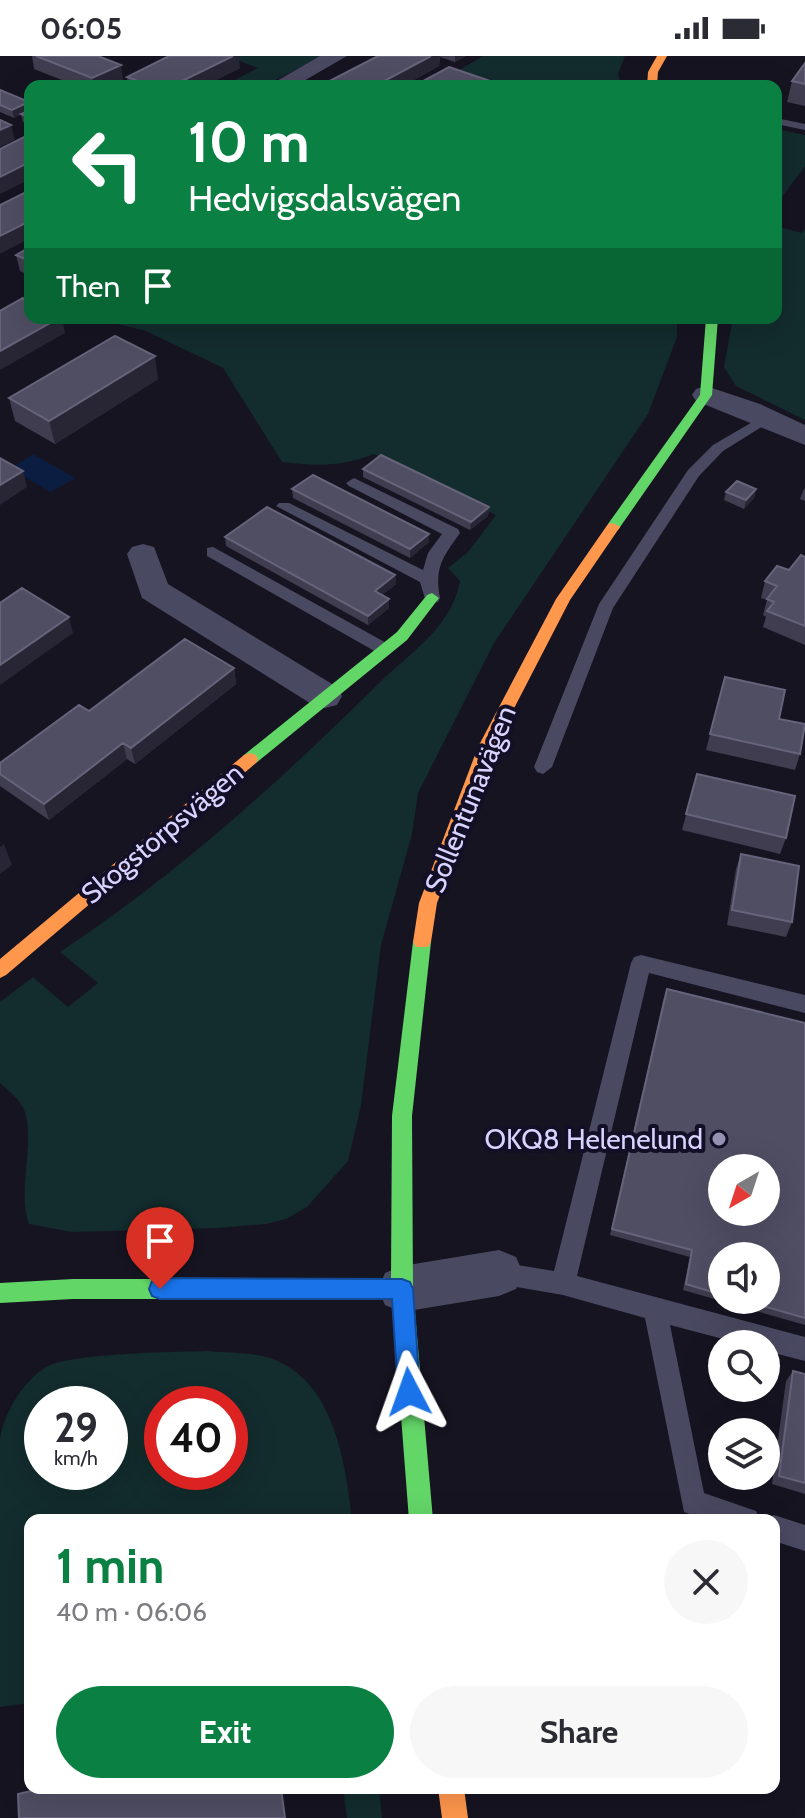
<!DOCTYPE html>
<html lang="en">
<head>
<meta charset="utf-8">
<style>
  body { margin:0; font-family:Cabin,sans-serif; background:#f7f7f7; color:#2b2b33; height:100vh; display:flex; flex-direction:column; font-size:30px; white-space:nowrap }
  * { box-sizing:border-box; margin:0 }
  p { font-size:26px; color:#7c7c81 }
  .icon { flex:none; width:44px; height:44px; fill:none; stroke:currentColor; stroke-width:2; stroke-linecap:round; stroke-linejoin:round }
  .map { position:relative; flex:1; overflow:hidden }
  .sheet { position:absolute; left:24px; top:1458px; width:756px; height:280px; display:flex; flex-direction:column; background:#fff; border-radius:16px; box-shadow:0 8px 32px #0002 }
  .sheet>* { flex:none }
  .guide { position:absolute; left:24px; top:24px; width:758px; height:244px; border-radius:16px; box-shadow:0 8px 32px #0002; background:#0b8043; color:#fff; overflow:hidden }
  .needle { width:52px; rotate:219deg }
  .tools { position:absolute; left:708px; top:1098px; display:grid; gap:16px }
  .tools a { display:grid; place-items:center; width:72px; height:72px; border-radius:50%; background:#fff; box-shadow:0 8px 32px #0002; font-size:40px }
  .speed { position:absolute; left:24px; top:1330px; display:flex; gap:16px; font-size:40px; font-weight:700; text-align:center }
  .speed>* { display:grid; place-content:center; width:104px; height:104px; border-radius:50%; background:#fff; box-shadow:0 8px 32px #0002; line-height:1 }
  .speed small { font-size:20px; font-weight:400 }
  .speed .limit { border:12px solid #d22; background:#fff; color:#111 }
  .pin { position:absolute; display:grid; place-items:center; width:68px; height:68px; color:#fff; margin:-82px -34px; border-radius:50% 50% 50% 0; rotate:-45deg; box-shadow:0 0 8px #0007 }
  .pin .icon { rotate:45deg }
  .me { position:absolute; width:88px; margin:-44px; rotate:356deg; stroke-linejoin:round; filter:drop-shadow(0 0 6px #0008) }
  .turn { display:flex; align-items:center; gap:28px; height:168px; padding:0 32px; font-size:36px }
  .turn .icon { width:104px; height:104px; stroke-width:2.5 }
  .turn b { display:block; font-size:56px; line-height:68px }
  .then { display:flex; align-items:center; height:76px; padding:0 32px; background:#0003; gap:16px; font-size:30px }
  .round { display:grid; place-items:center; flex:none; width:84px; height:84px; border-radius:42px; background:#f7f7f7 }
  .head { display:flex; align-items:center; justify-content:space-between; height:136px; padding:0 32px }
  h1 { font-size:48px; font-weight:700; line-height:60px; color:#0b8043 }
  .button { display:flex; gap:16px; margin-top:auto; padding:16px 32px }
  .button a { flex:1; height:92px; border-radius:48px; background:#0b8043; color:#fff; font-size:32px; font-weight:700; line-height:92px; text-align:center }
  .button a+a { background:#f7f7f7; color:#2b2b33 }
  .status { display:flex; justify-content:space-between; align-items:center; height:56px; padding:0 40px; background:#fff; direction:ltr }
  .status svg { height:22px; fill:currentColor }
  .map>svg:first-child { display:block }
</style>
</head>
<body>
<div class="status"><b>06:05</b><svg viewBox="0 0 49 12"><path d="M0 12V9h3v3zM5 12V6h3v6zM10 12V3h3v9zM15 12V0h3v12zM26 1h20v11H26zM47 4h2v5h-2z"/></svg></div>
<div class="map">
<svg width="805" height="1762" viewBox="0 0 805 1762">
  <rect width="100%" height="100%" fill="#161421"/>
  <path fill="#132c2d" fill-rule="evenodd" d="M226,0H323L264,30H223L258,12Z
    M483,0H625L618,18L621,30H476L449,20Z
    M776,73L805,79V110L776,149Z
    M776,170L802,177L805,173V364L736,330L724,311L733,262H776Z
    M93,262H677V281L648,358L494,587L418,737L412,778L381,889L361,1049L348,1105L307,1151L286,1163L266,1168L218,1172L72,1176L29,1168C16,1135 38,1076 22,1050C17,1041 7,1034 0,1027V946L33,921L68,951L98,927L60,896C175,820 277,728 375,631C408,598 451,573 460,525L448,512L468,496L496,459L374,398C342,411 316,410 282,406L223,312L146,275Z
    M208,1295C228,1297 251,1296 270,1302C334,1323 346,1408 352,1464H30V1647L0,1651V1383C4,1357 22,1326 46,1311C71,1297 175,1296 208,1295ZM42,1348H110V1416H42ZM162,1348H230V1416H162Z
    M343,1732H379L382,1762H347Z"/>
  <path fill="#0b1e41" d="M33,398L75,422L51,436L10,413Z"/>
  <g fill="none" stroke-linecap="round" stroke-linejoin="round">
    <path fill="#4a4962" fill-rule="evenodd" d="M776,62L805,68V74L776,68Z
      M766,358L771,359V365L723,395L699,420L613,552L552,711L543,718L537,716L534,711L599,548L688,414L713,389Z
      M354,422L458,473L460,477C443,501 434,511 440,542L438,546H426L420,526L276,450L279,447H289L423,514L428,497L442,478L349,430L346,427Z
      M213,491L390,589L392,593L384,599L378,597L207,500V492Z
      M641,899L805,939V957L649,917L577,1220L805,1281V1305L766,1295V1288H742L670,1269L704,1437L756,1455L760,1464H706L684,1456L645,1262L563,1239L499,1228L491,1225L487,1217L491,1209L499,1206L554,1215L631,907L634,901Z
      M774,1459L805,1469V1495L774,1485V1464H764Z"/>
    <path fill="#4a4962" fill-rule="evenodd" d="M320,0H347L295,30H268Z
      M706,330L760,348L805,369V389L696,345L692,339L696,333Z
      M143,488L154,491L168,528L337,631L342,640L337,649L325,652L313,649L142,542L127,498L132,491Z
      M499,1194L516,1201L523,1217L516,1233L499,1240L402,1256L385,1249L378,1233L385,1217L402,1210Z"/>
    <path fill="#63d668" fill-rule="evenodd" d="M706,262H718L712,339L618,474H608V468L700,339Z
      M432,537L439,542L407,584L256,707H244L242,703L244,699L397,576L427,539Z
      M422,879L428,881L431,886L412,1060L413,1233L433,1464H409L392,1243H73L0,1247V1227L73,1223H391L392,1060L413,886L416,881Z"/>
    <path fill="#ff974d" fill-rule="evenodd" d="M657,0H667L658,16L657,30H647L648,16Z
      M613,467L620,471L570,544L494,691L437,847L431,886L428,891H416L413,886L419,847L478,691L556,543L608,468Z
      M250,697L256,699L258,703L256,707L6,919L0,922V903L244,699Z
      M438,1732H464L468,1762H442Z"/>
  </g>
  <path fill="#403d50" fill-rule="evenodd" d="M32,0H98L123,24L110,30H77L34,13Z
    M378,0H466L455,6L440,1L439,10L403,30H320Z
    M805,7V50L787,46L792,25Z
    M240,12L204,30H128L127,21Z
    M0,34L29,46L30,69L23,66L21,58L14,62L0,56Z
    M30,191V220L20,215L16,199Z
    M158,323L55,388L15,365L9,342Z
    M363,413L489,451L488,460L470,474L363,421Z
    M805,432V445L800,443L803,435Z
    M292,433L429,478V486L410,502L293,442Z
    M756,433L754,442L744,453L724,444L726,436Z
    M225,481L395,519L396,528L382,539L389,552L368,569L226,490Z
    M805,501V589L763,571L766,561L763,559L767,544L761,542L765,525L789,514Z
    M234,612L236,628L135,708L127,703L49,764L0,730V707L89,655Z
    M725,621L779,663L800,698L795,714L706,694Z
    M697,718L786,782L780,798L682,774Z
    M741,798L792,866L786,881L727,869L736,813Z
    M664,941L805,967V1269L683,1234L690,1201L610,1179ZM722,1200L766,1244H722Z
    M793,1315L805,1318V1438L772,1428L786,1325Z"/>
  <path fill="#282635" d="M233,0H239L240,12L204,30H172Z
    M431,0H440L439,10L403,30H375Z
    M455,0H466L455,6Z
    M121,9L123,24L110,30H93L92,22Z
    M29,46L30,54L14,62L12,54Z
    M11,69L15,84L0,91V74Z
    M30,106V123L0,138V121Z
    M30,165V182L0,198V180Z
    M59,262H62L65,277L0,314V295Z
    M155,300L158,323L55,388L49,365Z
    M23,415L27,431L0,449V429Z
    M756,433L754,442L744,453L746,444Z
    M489,451L488,460L470,474L471,466Z
    M429,478V486L410,502V493Z
    M395,519L396,528L376,544L375,535Z
    M389,543V552L368,569V560Z
    M69,561L73,577L0,629V609Z
    M234,612L236,628L135,708L131,692Z
    M123,687L127,703L49,764L44,748Z
    M4,788L12,809L0,818V791Z"/>
  <path fill="#504e63" stroke="#66637b" stroke-width="2" fill-rule="evenodd" d="M36,0H98L121,9L92,22Z
    M169,0H233L172,30H152L127,21Z
    M378,0H431L375,30H320Z
    M805,7V28L792,25Z
    M449,11L490,25L480,30H414Z
    M0,34L29,46L12,54L0,49Z
    M30,54V61L21,58Z
    M0,64L11,69L0,74Z
    M30,78V106L0,121V93Z
    M30,134V165L0,180V149Z
    M30,191V205L16,199Z
    M23,242L30,246V262H59L0,295V255Z
    M115,280L155,300L49,365L9,342Z
    M381,399L489,451L471,466L363,413Z
    M0,402L23,415L0,429Z
    M313,419L429,478L410,493L292,433Z
    M737,425L756,433L746,444L726,436Z
    M267,451L395,519L375,535L389,543L368,560L225,481Z
    M801,499L805,501V570L767,555L774,546L767,543L777,530L765,525L777,510L789,514Z
    M22,532L69,561L0,609V547Z
    M185,583L234,612L131,692L123,687L44,748L0,718V707L79,649L89,655Z
    M725,621L785,634L779,663L805,668L800,698L710,678Z
    M697,718L795,740L786,782L686,758Z
    M741,798L799,810L792,866L732,854Z
    M667,933L805,967V1262L742,1244H766V1200H722V1239L686,1228L692,1194L612,1173ZM722,1112H766V1156H722Z
    M793,1315L805,1318V1427L779,1420Z
    M44,1732H281L285,1762H19L18,1738Z"/>
  <path fill="#1a73e8" stroke="#114b97" stroke-width="2" d="M160,1222L402,1223L410,1226L413,1233L420,1336L417,1344L409,1348L401,1344L398,1336L392,1243H160L152,1240L149,1233L152,1225Z"/>
  <circle fill="#9591b1" stroke="#130f26" stroke-width="3" cx="719" cy="1083" r="8"/>
  <g text-anchor="middle" dominant-baseline="central" stroke-width="8" stroke-linejoin="round" paint-order="stroke">
    <g font-size="28" fill="#d9d4ff" stroke="#130f26">
      <text transform="translate(470 743) rotate(-68)">Sollentunavägen</text>
      <text transform="translate(162 777) rotate(-40)">Skogstorpsvägen</text>
    </g>
    <g font-size="28" fill="#d9d4ff" stroke="#130f26" text-anchor="end">
      <text x="703" y="1083">OKQ8 Helenelund</text>
    </g>
  </g>
</svg>
<div class="tools">
<a><svg class="needle" viewBox="-14 -14 28 28"><path d="M0-13l5 13h-10z" fill="#e53935"/><path d="M0 13l5-13h-10z" fill="#7c7c81"/></svg></a>
<a><svg class="icon" aria-label="sound" viewBox="0 0 24 24"><path d="M4 9h4l5-4v14l-5-4H4zM17 9q2 3 0 6"/></svg></a>
<a><svg class="icon" aria-label="search" viewBox="0 0 24 24"><circle cx="10" cy="10" r="6"/><path d="M15 15l6 6"/></svg></a>
<a><svg class="icon" aria-label="layers" viewBox="0 0 24 24"><path d="M12 4l9 5-9 5-9-5zM3 14l9 5 9-5"/></svg></a>
</div>
<div class="speed"><div>29<small>km/h</small></div><div class="limit">40</div></div>
<div class="pin" style="left:160px;top:1233px;background:#d93025"><svg class="icon" aria-label="arrive" viewBox="0 0 24 24"><path d="M6 21V4h12l-3 4 3 4H6"/></svg></div>
<svg class="me" style="left:409px;top:1336px" viewBox="-20 -20 40 40"><path d="M0-17L14 15 0 8-14 15z" fill="#1a73e8" stroke="#fff" stroke-width="4"/></svg>
<div class="guide">
<div class="turn"><svg class="icon" aria-label="left" viewBox="0 0 24 24"><path d="M17 20v-9H6M10 6l-5 5 5 5"/></svg><div><b>10 m</b>Hedvigsdalsvägen</div></div>
<div class="then">Then<svg class="icon" aria-label="arrive" viewBox="0 0 24 24"><path d="M6 21V4h12l-3 4 3 4H6"/></svg></div>
</div>
<section class="sheet">
<div class="head"><div><h1>1 min</h1><p>40 m · 06:06</p></div><a class="round"><svg class="icon" aria-label="close" viewBox="0 0 24 24"><path d="M6 6l12 12M18 6L6 18"/></svg></a></div>
<div class="button"><a>Exit</a><a>Share</a></div>
</section>
</div>
</body>
</html>
